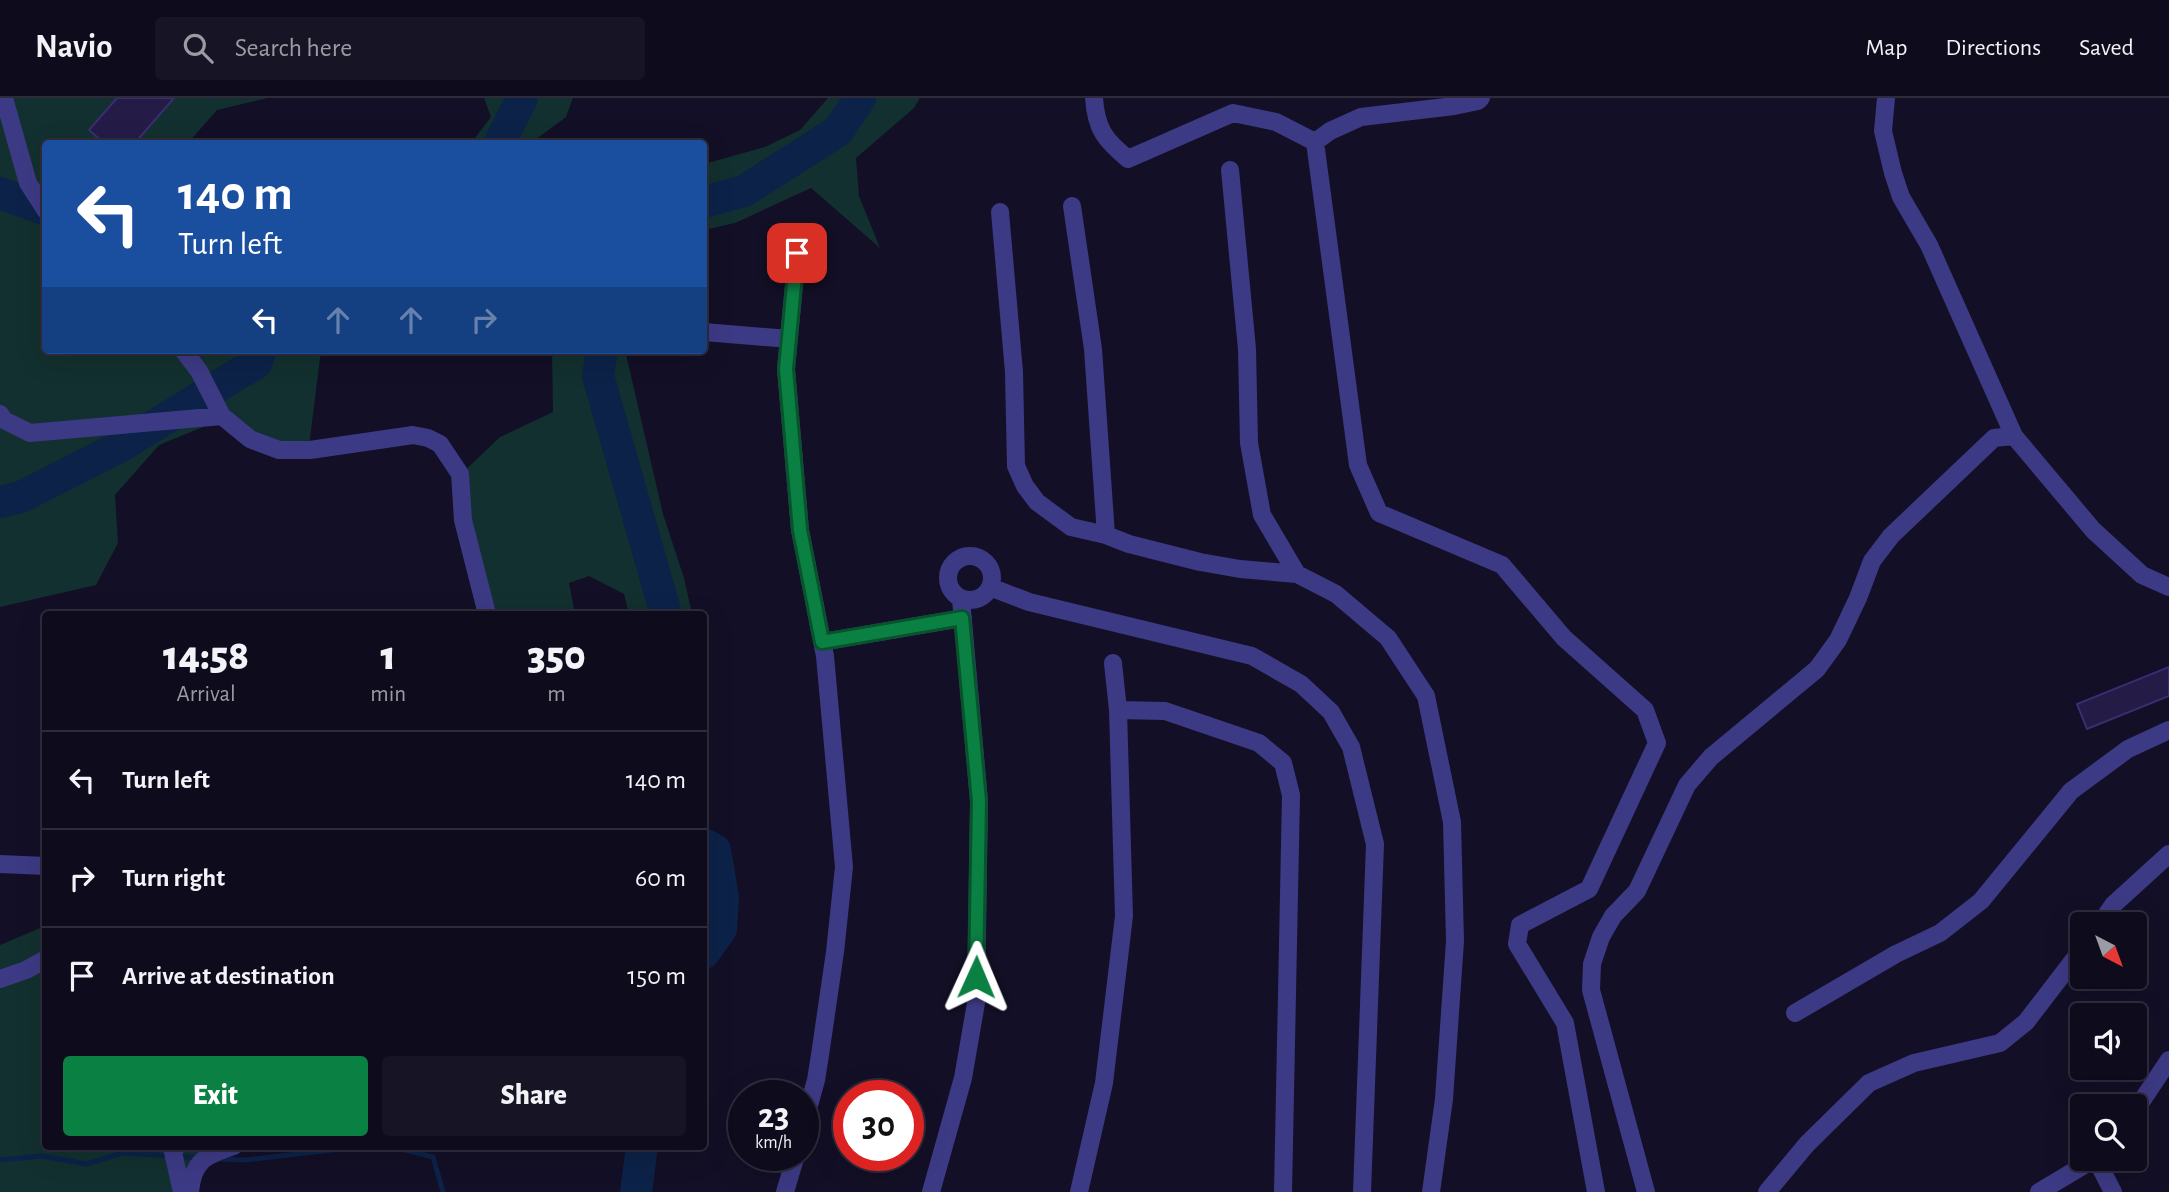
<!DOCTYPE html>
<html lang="en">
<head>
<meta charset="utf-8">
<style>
  body { margin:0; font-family:"Alegreya Sans",sans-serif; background:#171425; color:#f1f3f6; height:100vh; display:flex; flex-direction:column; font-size:26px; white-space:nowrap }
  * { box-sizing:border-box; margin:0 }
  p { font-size:23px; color:#9b9ba3 }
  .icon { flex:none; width:38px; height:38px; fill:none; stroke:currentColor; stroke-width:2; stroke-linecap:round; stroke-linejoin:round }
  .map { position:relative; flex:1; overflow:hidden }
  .side { position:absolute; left:42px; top:513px; width:665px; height:539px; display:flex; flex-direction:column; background:#0e0b1c; border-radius:7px; box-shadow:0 7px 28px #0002,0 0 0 2px #2e2b3b }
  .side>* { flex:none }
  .top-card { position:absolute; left:42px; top:42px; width:665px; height:214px; border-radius:7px; box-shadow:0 7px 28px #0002,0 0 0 2px #2e2b3b; background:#1a4fa0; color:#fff; overflow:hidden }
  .needle { width:46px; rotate:139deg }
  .fabs { position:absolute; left:2070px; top:814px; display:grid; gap:14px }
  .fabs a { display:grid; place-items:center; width:77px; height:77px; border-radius:7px; background:#0e0b1c; box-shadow:0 7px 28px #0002,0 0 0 2px #2e2b3b; font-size:35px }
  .speed { position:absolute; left:728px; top:982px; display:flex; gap:14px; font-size:35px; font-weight:700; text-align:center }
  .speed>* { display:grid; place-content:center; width:91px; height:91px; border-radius:50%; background:#0e0b1c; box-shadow:0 7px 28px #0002,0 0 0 2px #2e2b3b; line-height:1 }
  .speed small { font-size:18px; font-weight:400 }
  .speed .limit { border:10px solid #d22; background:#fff; color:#111 }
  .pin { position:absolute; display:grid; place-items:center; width:60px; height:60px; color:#fff; margin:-30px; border-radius:14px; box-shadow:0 4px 10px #0006 }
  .me { position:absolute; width:77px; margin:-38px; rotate:1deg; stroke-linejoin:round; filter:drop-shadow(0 0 5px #0008) }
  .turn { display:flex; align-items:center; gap:24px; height:147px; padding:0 21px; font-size:32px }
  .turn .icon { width:91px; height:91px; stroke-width:2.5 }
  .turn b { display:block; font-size:49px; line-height:60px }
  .lanes { display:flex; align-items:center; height:66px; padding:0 21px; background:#0003; justify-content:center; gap:35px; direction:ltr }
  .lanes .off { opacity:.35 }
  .eta { display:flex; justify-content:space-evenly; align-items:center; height:119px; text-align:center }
  .eta b { font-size:42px; font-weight:800; line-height:49px }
  .button { display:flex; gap:14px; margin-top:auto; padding:14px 21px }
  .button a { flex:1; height:80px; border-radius:7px; background:#0b8043; color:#fff; font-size:28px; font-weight:800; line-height:80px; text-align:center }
  .button a+a { background:#171425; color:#f1f3f6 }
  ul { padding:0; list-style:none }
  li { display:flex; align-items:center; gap:21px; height:98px; padding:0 21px; border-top:2px solid #2e2b3b }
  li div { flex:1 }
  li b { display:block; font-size:26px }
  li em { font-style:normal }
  header { display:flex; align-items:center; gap:42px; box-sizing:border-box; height:98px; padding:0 35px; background:#0e0b1c; border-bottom:2px solid #2e2b3b }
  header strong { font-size:33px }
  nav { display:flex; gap:38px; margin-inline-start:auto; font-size:24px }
  .search { width:490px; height:63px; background:#171425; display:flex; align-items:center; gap:18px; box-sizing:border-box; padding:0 24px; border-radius:7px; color:#9b9ba3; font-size:26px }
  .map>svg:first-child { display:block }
</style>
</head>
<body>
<header>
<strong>Navio</strong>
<div class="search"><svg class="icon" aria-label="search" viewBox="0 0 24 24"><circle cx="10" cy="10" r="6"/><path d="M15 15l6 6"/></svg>Search here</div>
<nav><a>Map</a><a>Directions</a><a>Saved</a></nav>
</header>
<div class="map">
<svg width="2169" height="1094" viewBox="0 0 2169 1094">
  <rect width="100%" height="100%" fill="#130f26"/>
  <path fill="#12302f" d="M0,0H268L217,12L188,45L46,46V252H321L308,356L220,322L159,347L115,397L118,445L96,487L0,509Z
    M484,0H573L566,19L531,45H471L491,19Z
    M828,0H920L914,10L856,60L859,98L880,150L811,90L735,125L704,132V66L765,49L800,32Z
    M552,252H625L663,416L684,480L692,516H629L624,496L589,478L569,485L575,516H492L458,379L500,339L553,314Z
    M45,828L46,1048H244L211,1059L188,1094H0V847Z"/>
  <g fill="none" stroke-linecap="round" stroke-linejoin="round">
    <path stroke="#0c2248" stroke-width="5" d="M389,1048L433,1059L443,1094
      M218,1061L245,1062L367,1048
      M0,1062L42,1058L86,1066L123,1055L201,1060"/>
    <path stroke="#0c2248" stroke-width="32" d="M499,46L522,0
      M0,95L46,112
      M704,104L744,93L838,33L860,0
      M602,252L598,278L666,516
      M0,404L21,399L121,348L256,265L261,252
      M704,746L715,752L723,800L721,831L704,855
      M636,1094L642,1048"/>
  </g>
  <path fill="#241b47" stroke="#3b2d73" stroke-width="2" d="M117,0H174L134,46H105L89,32Z
    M2169,569V598L2087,631L2077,606Z"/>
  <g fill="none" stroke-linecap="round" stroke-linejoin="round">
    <path stroke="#3d3a85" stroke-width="18" d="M4,0L28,85L46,113
      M1094,0C1096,31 1105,42 1128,61L1233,15L1276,24L1315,44L1358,367L1379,415L1502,467L1564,540L1645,612L1657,645L1589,791L1520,827L1517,846L1565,925L1596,1094
      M1886,0L1883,33L1893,75L1901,99L1929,147L2014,338
      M1315,44L1330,33L1361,19L1454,8L1478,3L1481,0
      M1230,72L1247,251L1249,345L1262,417L1297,476
      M1072,108L1093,251L1106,437
      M1000,114L1014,274L1016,368L1025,388L1037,404L1071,429L1106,437L1129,446L1200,464L1240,471L1297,476L1336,496L1388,540L1426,598L1452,724L1455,843L1444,1001L1431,1094
      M797,155L786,271L800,432L825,558L844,769L835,854L820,957L816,982L803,1029
      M704,234L789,241
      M183,252L199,273L222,318L250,341L279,352H310L413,337L428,340L440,346L460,376L463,422L487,516
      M0,316L4,322L30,335L222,318
      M948 480a22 22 0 1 1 44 0a22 22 0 1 1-44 0Z
      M990,489L1029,504L1252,558L1301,586L1331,614L1351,649L1375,746L1362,1094
      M822,544L963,520
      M1118,612L1165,613L1259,645L1283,665L1291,697L1283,1094
      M0,766L46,768
      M2100,826L2113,807L2169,756
      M0,881L26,872L46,861
      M1795,915L1896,856L1940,835L1981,803L2071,693L2128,651L2169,632
      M2135,1013L2169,962
      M177,1048L173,1054L182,1094
      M2096,1061L2113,1094
      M190,1094C193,1062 206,1057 234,1048
      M785,1094L796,1057
      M931,1094L963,980L976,905L979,703L961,501
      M1079,1094L1104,985L1124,818L1118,612L1113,565
      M1646,1094L1591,892L1592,866L1601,839L1613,818L1637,793L1687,687L1711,659L1817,571L1838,542L1858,500L1872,463L1891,438L1994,340L2014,338L2093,432L2142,477L2169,489
      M1767,1094L1807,1046L1869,985L1914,965L2000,945L2026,924L2082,851
      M2039,1094L2096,1060"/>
  </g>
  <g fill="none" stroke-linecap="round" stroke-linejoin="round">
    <defs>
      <path id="route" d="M797,155L786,271L800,432L822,544L962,520L979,703L976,879"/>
    </defs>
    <use href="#route" stroke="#07532c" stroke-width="18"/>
    <use href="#route" stroke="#0b8043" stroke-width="12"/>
  </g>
</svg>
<div class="fabs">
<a><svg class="needle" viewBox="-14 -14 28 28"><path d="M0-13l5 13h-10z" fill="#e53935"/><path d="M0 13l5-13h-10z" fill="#9b9ba3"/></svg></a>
<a><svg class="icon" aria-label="sound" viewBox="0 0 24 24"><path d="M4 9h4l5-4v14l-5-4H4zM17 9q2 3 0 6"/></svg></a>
<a><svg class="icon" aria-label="search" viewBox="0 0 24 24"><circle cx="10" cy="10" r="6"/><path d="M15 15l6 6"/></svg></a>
</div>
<div class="speed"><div>23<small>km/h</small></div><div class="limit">30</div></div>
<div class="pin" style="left:797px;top:155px;background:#d93025"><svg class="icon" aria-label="arrive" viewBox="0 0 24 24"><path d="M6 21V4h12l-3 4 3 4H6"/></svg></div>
<svg class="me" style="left:976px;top:879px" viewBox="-20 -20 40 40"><path d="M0-17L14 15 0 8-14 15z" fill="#0b8043" stroke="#fff" stroke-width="4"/></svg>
<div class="top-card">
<div class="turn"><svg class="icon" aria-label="left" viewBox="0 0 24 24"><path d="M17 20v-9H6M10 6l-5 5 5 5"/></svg><div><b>140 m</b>Turn left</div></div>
<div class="lanes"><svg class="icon" aria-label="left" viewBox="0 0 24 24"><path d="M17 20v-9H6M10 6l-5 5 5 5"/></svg><svg class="icon off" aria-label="ahead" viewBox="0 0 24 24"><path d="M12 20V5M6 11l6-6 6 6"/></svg><svg class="icon off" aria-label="ahead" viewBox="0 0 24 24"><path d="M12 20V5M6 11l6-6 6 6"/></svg><svg class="icon off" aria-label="right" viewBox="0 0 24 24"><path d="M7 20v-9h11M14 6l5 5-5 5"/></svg></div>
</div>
<section class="side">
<div class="eta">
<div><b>14:58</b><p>Arrival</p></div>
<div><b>1</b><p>min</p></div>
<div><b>350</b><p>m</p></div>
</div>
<ul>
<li><svg class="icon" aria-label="left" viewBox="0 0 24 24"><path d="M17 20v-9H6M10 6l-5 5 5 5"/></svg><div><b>Turn left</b></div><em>140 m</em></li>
<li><svg class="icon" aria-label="right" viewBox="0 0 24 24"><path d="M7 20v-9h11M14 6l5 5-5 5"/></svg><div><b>Turn right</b></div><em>60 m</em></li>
<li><svg class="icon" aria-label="arrive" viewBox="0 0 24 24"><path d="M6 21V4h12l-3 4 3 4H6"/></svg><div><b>Arrive at destination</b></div><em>150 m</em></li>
</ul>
<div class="button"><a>Exit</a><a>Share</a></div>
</section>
</div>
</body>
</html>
